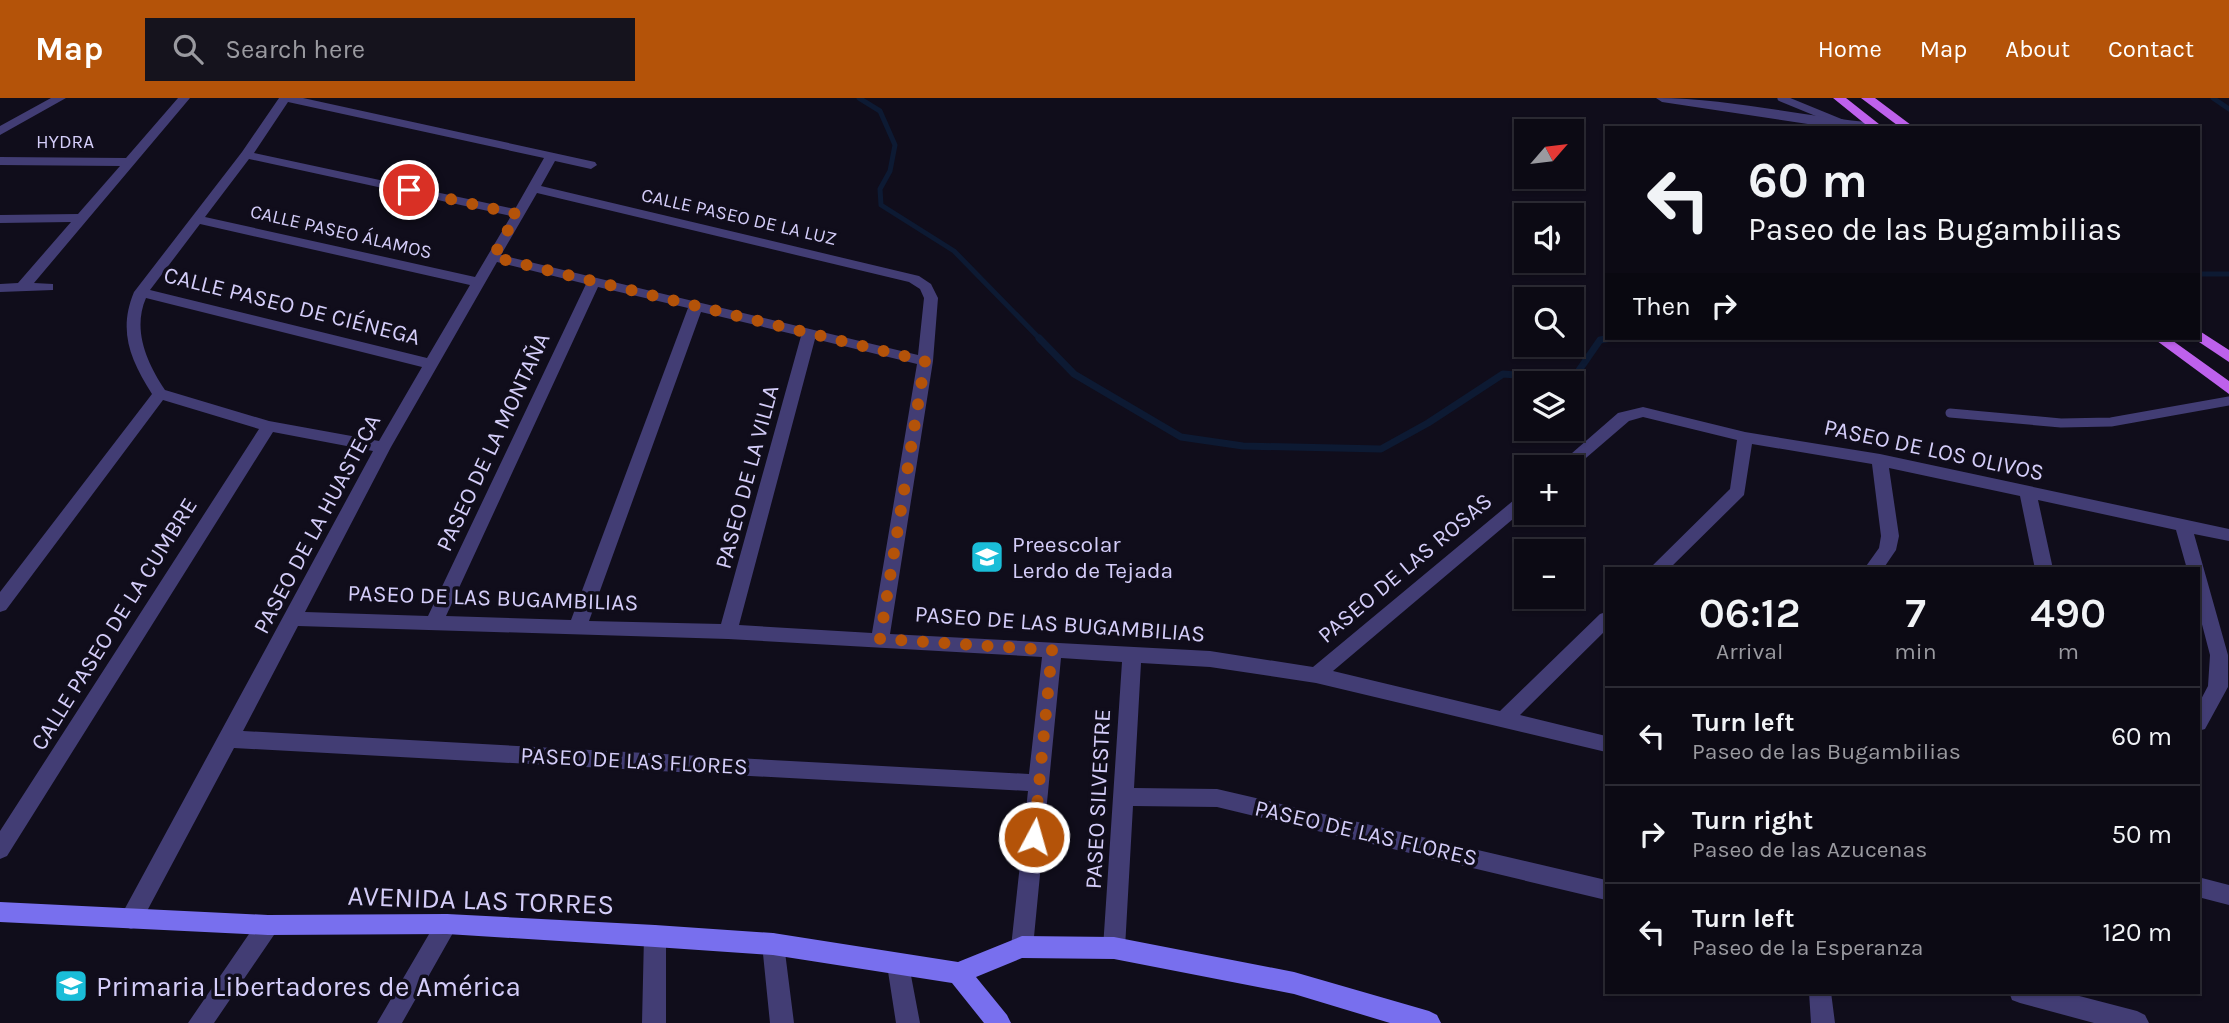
<!DOCTYPE html>
<html lang="en">
<head>
<meta charset="utf-8">
<style>
  body { margin:0; font-family:Karla,sans-serif; background:#15131d; color:#f1f3f6; height:100vh; display:flex; flex-direction:column; font-size:26px; white-space:nowrap }
  * { box-sizing:border-box; margin:0 }
  p { font-size:23px; color:#9a9aa0 }
  .icon { flex:none; width:38px; height:38px; fill:none; stroke:currentColor; stroke-width:2; stroke-linecap:round; stroke-linejoin:round }
  .map { position:relative; flex:1; overflow:hidden }
  .sheet { position:absolute; left:1605px; top:469px; width:595px; height:427px; display:flex; flex-direction:column; background:#0c0a14; border-radius:0px; box-shadow:0 2px 5px #0004,0 0 0 2px #2c2b34 }
  .sheet>* { flex:none }
  .hud { position:absolute; left:1605px; top:28px; width:595px; height:214px; border-radius:0px; box-shadow:0 2px 5px #0004,0 0 0 2px #2c2b34; background:#0c0a14; color:#f1f3f6; overflow:hidden }
  .needle { width:46px; rotate:62deg }
  .buttons { position:absolute; left:1514px; top:21px; display:grid; gap:14px }
  .buttons a { display:grid; place-items:center; width:70px; height:70px; border-radius:0px; background:#0c0a14; box-shadow:0 2px 5px #0004,0 0 0 2px #2c2b34; font-size:35px }
  .pin { position:absolute; display:grid; place-items:center; width:60px; height:60px; color:#fff; margin:-30px; border:4px solid #fff; border-radius:50%; box-shadow:0 2px 7px #0007 }
  .me { position:absolute; width:77px; margin:-38px; rotate:6deg; stroke-linejoin:round; filter:drop-shadow(0 0 5px #0008) }
  .turn { display:flex; align-items:center; gap:24px; height:147px; padding:0 28px; font-size:32px }
  .turn .icon { width:91px; height:91px; stroke-width:2.5 }
  .turn b { display:block; font-size:49px; line-height:60px }
  .then { display:flex; align-items:center; height:66px; padding:0 28px; background:#0003; gap:14px; font-size:26px }
  .eta { display:flex; justify-content:space-evenly; align-items:center; height:119px; text-align:center }
  .eta b { font-size:42px; font-weight:600; line-height:49px }
  ul { padding:0; list-style:none }
  li { display:flex; align-items:center; gap:21px; height:98px; padding:0 28px; border-top:2px solid #2c2b34 }
  li div { flex:1 }
  li b { display:block; font-size:26px }
  li em { font-style:normal }
  header { display:flex; align-items:center; gap:42px; box-sizing:border-box; height:98px; padding:0 35px; background:#b45309; color:#fff }
  header strong { font-size:33px }
  nav { display:flex; gap:38px; margin-inline-start:auto; font-size:24px }
  .search { width:490px; height:63px; background:#15131d; display:flex; align-items:center; gap:18px; box-sizing:border-box; padding:0 24px; border-radius:0px; color:#9a9aa0; font-size:26px }
  .map>svg:first-child { display:block }
</style>
</head>
<body>
<header>
<strong>Map</strong>
<div class="search"><svg class="icon" aria-label="search" viewBox="0 0 24 24"><circle cx="10" cy="10" r="6"/><path d="M15 15l6 6"/></svg>Search here</div>
<nav><a>Home</a><a>Map</a><a>About</a><a>Contact</a></nav>
</header>
<div class="map">
<svg width="2229" height="925" viewBox="0 0 2229 925">
  <rect width="100%" height="100%" fill="#100d1b"/>
  <g fill="none" stroke-linecap="round" stroke-linejoin="round">
    <path stroke="#0d1a33" stroke-width="5" d="M859,0L880,13L895,47L890,73L880,91L881,107L954,153L1041,242
      M2213,0L2229,11
      M2198,176H2229
      M1600,242L1614,240"/>
    <path stroke="#0d1a33" stroke-width="7" d="M1039,240L1074,276L1181,339L1243,348L1381,351L1428,325L1503,276L1573,281L1600,242L1611,240"/>
    <path stroke="#423d74" stroke-width="7" d="M1781,0L1842,25"/>
    <path stroke="#423d74" stroke-width="9" d="M1950,315L2061,325L2111,324L2229,303"/>
    <path fill="#423d74" fill-rule="evenodd" d="M51,0H66L0,37V28Z
      M178,0H190L34,185L53,186V192L0,194V186L18,185L71,124L0,125V117L78,116L120,68L0,67V59L126,60Z
      M279,0H303L595,64L597,67L591,71L555,63L541,88L919,178L931,186L938,200L933,263L890,536L1210,553L1313,569L1520,397L1526,395V410L1333,573L1500,613L1600,516L1606,514V532L1520,617L1606,638V654L1316,585L1210,569L1141,565L1134,690L1217,691L1606,782V802L1217,709L1133,708L1125,850L1122,858L1114,861L1106,858L1103,850L1122,564L1061,560L1033,849L1030,857L1022,860L1014,857L1011,849L1028,693L234,650L139,828L131,831L123,828L120,821L123,814L373,353L273,334L7,758L0,761V733L259,331L163,302L6,512L0,514V494L152,296C130,261 118,233 134,194L242,54ZM288,4L544,60L515,111L254,55ZM249,61L511,118L475,179L205,119ZM537,95L909,184L920,191L924,200L918,257L501,157ZM200,126L470,187L427,260L150,192ZM497,164L586,186L428,518L305,514L391,349ZM598,189L688,210L571,522L446,518ZM146,200L422,269L379,343L269,323L165,292C147,265 132,232 146,200ZM701,214L801,238L721,526L589,523ZM815,241L917,266L872,535L739,527ZM298,528L728,541L1042,559L1029,676L243,633Z
      M1656,0C1729,0 1803,19 1876,25L1882,29L1821,28L1662,4Z
      M1643,309L1745,334L1880,356L2229,431V443L2194,436L2228,557V589L2205,631L2198,633V607L2208,588L2210,557L2198,511V471H2187L2176,432L2038,402L2053,471H2035L2020,398L1889,370L1899,438L1896,452L1883,471H1864L1879,450L1881,438L1872,366L1752,346L1744,397L1669,471H1649L1730,391L1737,342L1643,319L1629,323L1572,372V369H1556L1618,315Z
      M2198,779L2229,787V807L2198,799Z
      M447,816L455,819L458,826L402,925H377L439,819Z
      M268,817L276,820L279,827L276,834L214,925H188L260,820Z
      M655,827L663,830L666,838V925H642L644,838L647,830Z
      M773,835L781,838L784,846L794,925H770L762,846L765,838Z
      M898,856L906,859L909,867L920,925H896L887,867L890,859Z
      M1809,894H1831L1835,925H1811Z
      M2009,894H2064L2137,913L2145,917L2149,925H2094L2020,905L2012,902Z"/>
    <path fill="#786fee" fill-rule="evenodd" d="M0,804L268,817L447,816L655,827L773,835L958,864L1022,838L1114,839L1294,874L1429,913L1437,917L1441,925H1390L1294,896L1114,861L1022,860L976,879L1007,917L1011,925H984L952,885L773,857L655,849L447,836L268,837L0,824Z"/>
    <path fill="#be61ec" fill-rule="evenodd" d="M1833,0H1846L1884,30H1870Z
      M1861,0H1875L1915,30H1901Z
      M2198,232L2229,252V264L2193,240H2198Z
      M2153,240H2169L2229,283V296Z"/>
  </g>
  <g fill="none" stroke-linecap="round" stroke-linejoin="round">
    <path stroke="#b45309" stroke-width="12" stroke-dasharray="0 21.6" d="M409,92L517,116L493,159L925,263L880,541L1052,552L1034,739"/>
  </g>
  <defs>
    <symbol id="school-square" viewBox="-11 -11 22 22"><rect x="-9" y="-9" width="18" height="18" rx="4" fill="#1abdd8" stroke="#100d1b"/><path d="M0-5L7-2L0 1L-7-2ZM-4 1L0 2.5L4 1V4Q0 6-4 4Z" fill="#fff"/></symbol>
  </defs>
  <g fill-rule="evenodd">
    <use href="#school-square" x="968" y="440" width="38" height="38"/>
    <use href="#school-square" x="52" y="869" width="38" height="38"/>
  </g>
  <g text-anchor="middle" dominant-baseline="central" stroke-width="7" stroke-linejoin="round" paint-order="stroke">
    <g font-size="19" fill="#d4cdf9" stroke="#100d1b">
      <text x="65" y="44">HYDRA</text>
      <text transform="translate(739 119) rotate(13)">CALLE PASEO DE LA LUZ</text>
      <text transform="translate(341 134) rotate(13)">CALLE PASEO ÁLAMOS</text>
    </g>
    <g font-size="23" fill="#d4cdf9" stroke="#100d1b">
      <text transform="translate(292 208) rotate(14)">CALLE PASEO DE CIÉNEGA</text>
      <text transform="translate(493 344) rotate(-65)">PASEO DE LA MONTAÑA</text>
      <text transform="translate(1934 352) rotate(12)">PASEO DE LOS OLIVOS</text>
      <text transform="translate(747 379) rotate(-75)">PASEO DE LA VILLA</text>
      <text transform="translate(317 426) rotate(-62)">PASEO DE LA HUASTECA</text>
      <text transform="translate(1405 470) rotate(-40)">PASEO DE LAS ROSAS</text>
      <text transform="translate(493 500) rotate(2)">PASEO DE LAS BUGAMBILIAS</text>
      <text transform="translate(114 526) rotate(-58)">CALLE PASEO DE LA CUMBRE</text>
      <text transform="translate(1060 526) rotate(4)">PASEO DE LAS BUGAMBILIAS</text>
      <text transform="translate(634 663) rotate(3)">PASEO DE LAS FLORES</text>
      <text transform="translate(1098 701) rotate(-87)">PASEO SILVESTRE</text>
      <text transform="translate(1366 735) rotate(13)">PASEO DE LAS FLORES</text>
    </g>
    <g font-size="23" fill="#d4cdf9" stroke="#100d1b" text-anchor="start">
      <text x="1012" y="446">Preescolar<tspan x="1012" dy="26">Lerdo de Tejada</tspan></text>
    </g>
    <g font-size="28" fill="#d4cdf9" stroke="#100d1b">
      <text transform="translate(481 802) rotate(2)">AVENIDA LAS TORRES</text>
    </g>
    <g font-size="28" fill="#d4cdf9" stroke="#100d1b" text-anchor="start">
      <text x="96" y="888">Primaria Libertadores de América</text>
    </g>
  </g>
</svg>
<div class="buttons">
<a><svg class="needle" viewBox="-14 -14 28 28"><path d="M0-13l5 13h-10z" fill="#e53935"/><path d="M0 13l5-13h-10z" fill="#9a9aa0"/></svg></a>
<a><svg class="icon" aria-label="sound" viewBox="0 0 24 24"><path d="M4 9h4l5-4v14l-5-4H4zM17 9q2 3 0 6"/></svg></a>
<a><svg class="icon" aria-label="search" viewBox="0 0 24 24"><circle cx="10" cy="10" r="6"/><path d="M15 15l6 6"/></svg></a>
<a><svg class="icon" aria-label="layers" viewBox="0 0 24 24"><path d="M12 4l9 5-9 5-9-5zM3 14l9 5 9-5"/></svg></a>
<a>+</a>
<a>−</a>
</div>
<div class="pin" style="left:409px;top:92px;background:#d93025"><svg class="icon" aria-label="arrive" viewBox="0 0 24 24"><path d="M6 21V4h12l-3 4 3 4H6"/></svg></div>
<svg class="me" style="left:1034px;top:739px" viewBox="-20 -20 40 40"><circle r="17" fill="#b45309" stroke="#fff" stroke-width="3"/><path d="M0-11L8 9 0 5-8 9z" fill="#fff"/></svg>
<div class="hud">
<div class="turn"><svg class="icon" aria-label="left" viewBox="0 0 24 24"><path d="M17 20v-9H6M10 6l-5 5 5 5"/></svg><div><b>60 m</b>Paseo de las Bugambilias</div></div>
<div class="then">Then<svg class="icon" aria-label="right" viewBox="0 0 24 24"><path d="M7 20v-9h11M14 6l5 5-5 5"/></svg></div>
</div>
<section class="sheet">
<div class="eta">
<div><b>06:12</b><p>Arrival</p></div>
<div><b>7</b><p>min</p></div>
<div><b>490</b><p>m</p></div>
</div>
<ul>
<li><svg class="icon" aria-label="left" viewBox="0 0 24 24"><path d="M17 20v-9H6M10 6l-5 5 5 5"/></svg><div><b>Turn left</b><p>Paseo de las Bugambilias</p></div><em>60 m</em></li>
<li><svg class="icon" aria-label="right" viewBox="0 0 24 24"><path d="M7 20v-9h11M14 6l5 5-5 5"/></svg><div><b>Turn right</b><p>Paseo de las Azucenas</p></div><em>50 m</em></li>
<li><svg class="icon" aria-label="left" viewBox="0 0 24 24"><path d="M17 20v-9H6M10 6l-5 5 5 5"/></svg><div><b>Turn left</b><p>Paseo de la Esperanza</p></div><em>120 m</em></li>
</ul>
</section>
</div>
</body>
</html>
